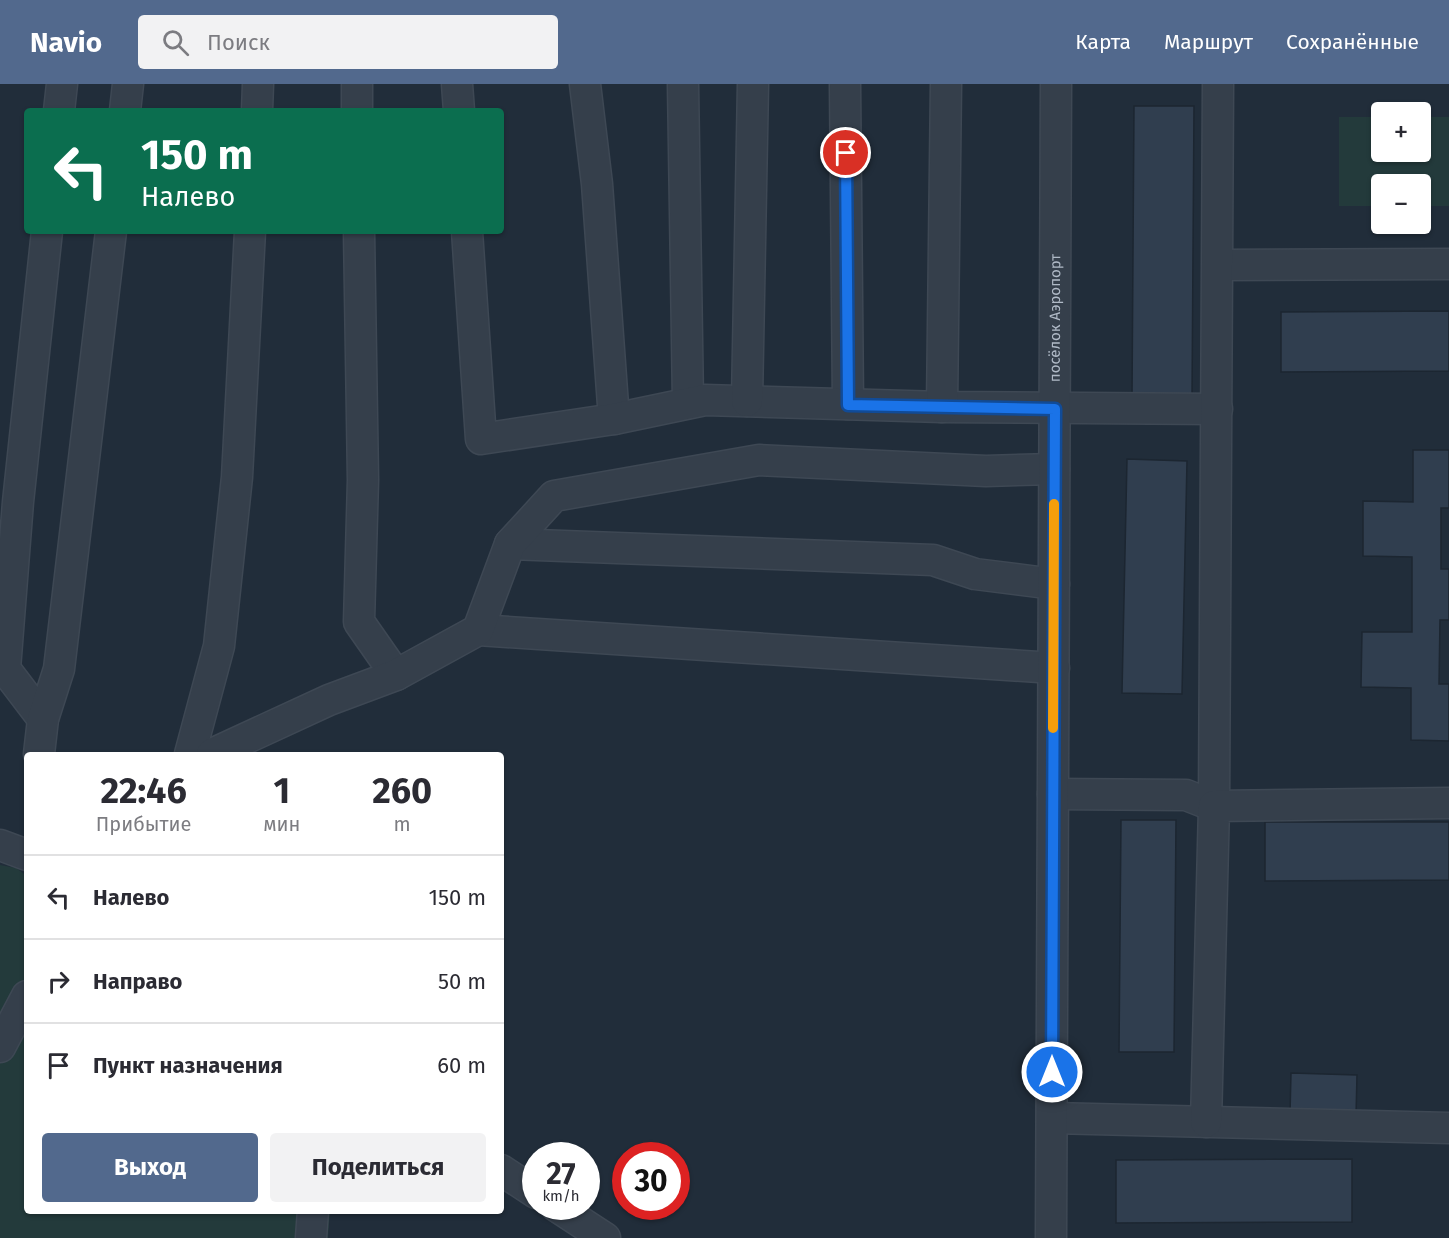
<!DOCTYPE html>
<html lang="ru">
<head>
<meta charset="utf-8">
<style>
  body { margin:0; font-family:"Fira Sans",sans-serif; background:#f2f2f3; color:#2b2b33; height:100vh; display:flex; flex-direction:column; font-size:22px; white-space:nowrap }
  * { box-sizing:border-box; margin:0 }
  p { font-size:20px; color:#7c7c81 }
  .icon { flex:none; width:33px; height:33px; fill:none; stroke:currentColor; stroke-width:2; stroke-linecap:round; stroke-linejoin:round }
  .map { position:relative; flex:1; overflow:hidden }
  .side { position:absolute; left:24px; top:668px; width:480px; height:462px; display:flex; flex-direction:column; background:#fff; border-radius:6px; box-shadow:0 2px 4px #0004 }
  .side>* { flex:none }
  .banner { position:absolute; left:24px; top:24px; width:480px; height:126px; border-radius:6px; box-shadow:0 2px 4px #0004; background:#0b6e4f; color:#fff; overflow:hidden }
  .buttons { position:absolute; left:1371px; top:18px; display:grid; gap:12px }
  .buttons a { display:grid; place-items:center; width:60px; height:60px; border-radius:6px; background:#fff; box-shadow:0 2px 4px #0004; font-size:30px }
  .speed { position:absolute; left:522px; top:1058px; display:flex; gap:12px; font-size:30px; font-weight:700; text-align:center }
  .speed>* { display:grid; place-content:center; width:78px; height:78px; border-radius:50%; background:#fff; box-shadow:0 2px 4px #0004; line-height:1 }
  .speed small { font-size:15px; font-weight:400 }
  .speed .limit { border:9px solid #d22; background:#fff; color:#111 }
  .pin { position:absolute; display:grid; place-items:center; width:51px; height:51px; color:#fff; margin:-26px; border:3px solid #fff; border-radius:50%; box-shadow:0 2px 6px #0007 }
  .me { position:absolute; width:66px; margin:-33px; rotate:0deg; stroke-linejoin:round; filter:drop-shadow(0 0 4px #0008) }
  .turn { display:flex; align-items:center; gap:21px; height:126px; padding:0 18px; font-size:27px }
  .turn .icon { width:78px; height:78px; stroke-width:2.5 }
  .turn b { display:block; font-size:42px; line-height:51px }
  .eta { display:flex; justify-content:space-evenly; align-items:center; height:102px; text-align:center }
  .eta b { font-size:36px; font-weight:700; line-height:42px }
  .button { display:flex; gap:12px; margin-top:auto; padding:12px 18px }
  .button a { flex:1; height:69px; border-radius:6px; background:#52698d; color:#fff; font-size:24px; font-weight:700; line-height:69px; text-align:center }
  .button a+a { background:#f2f2f3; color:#2b2b33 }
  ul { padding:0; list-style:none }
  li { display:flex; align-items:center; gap:18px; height:84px; padding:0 18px; border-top:2px solid #e1e1e2 }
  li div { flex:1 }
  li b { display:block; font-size:22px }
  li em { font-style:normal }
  header { display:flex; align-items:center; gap:36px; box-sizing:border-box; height:84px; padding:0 30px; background:#52698d; color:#fff }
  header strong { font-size:28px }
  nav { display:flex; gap:33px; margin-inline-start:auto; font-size:21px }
  .search { width:420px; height:54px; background:#f2f2f3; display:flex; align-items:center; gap:15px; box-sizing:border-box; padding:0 21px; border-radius:6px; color:#7c7c81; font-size:22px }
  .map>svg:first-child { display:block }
</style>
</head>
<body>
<header>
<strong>Navio</strong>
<div class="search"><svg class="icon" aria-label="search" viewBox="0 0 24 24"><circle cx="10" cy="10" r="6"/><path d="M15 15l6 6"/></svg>Поиск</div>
<nav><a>Карта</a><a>Маршрут</a><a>Сохранённые</a></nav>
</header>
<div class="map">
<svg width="1449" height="1154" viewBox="0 0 1449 1154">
  <rect width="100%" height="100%" fill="#212d3a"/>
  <path fill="#233a3b" d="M1339,33H1381L1382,68H1420L1421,33H1449V122H1421L1420,100H1382L1381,122H1339Z
    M0,781L16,784L27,792V1126L330,1127L328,1154H0Z"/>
  <path fill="#303e4f" stroke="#1c2631" stroke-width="1.5" d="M1134,22H1194L1192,314H1132Z
    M1449,227V287L1281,288V228Z
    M1413,366H1449V424H1441V485H1449V536H1440L1439,600H1449V657L1411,656V604L1361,603L1362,548H1412V473L1363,472V417L1413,418Z
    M1127,375L1187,377L1182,610L1122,609Z
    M1121,736H1176L1174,968H1119Z
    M1265,738H1449V796L1265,797Z
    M1291,989L1357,991L1356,1032L1290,1030Z
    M1352,1075V1138L1116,1139V1076Z"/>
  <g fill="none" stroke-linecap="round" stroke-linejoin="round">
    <defs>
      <g id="minor">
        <path d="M357,0V27"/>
        <path d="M457,0L459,27"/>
        <path d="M585,0L597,100L614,335"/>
        <path d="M683,0L688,319"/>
        <path d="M845,0L848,320"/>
        <path d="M59,27L62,0"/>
        <path d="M125,27L128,0"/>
        <path d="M257,27L258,0"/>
        <path d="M359,147L363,396L359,538L396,591"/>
        <path d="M467,147L481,355L614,335L705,316L942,323L1217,325"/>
        <path d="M1218,181L1449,180"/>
        <path d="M747,317L753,0"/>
        <path d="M942,323L946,0"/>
        <path d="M510,460L933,476L975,490L1054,500"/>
        <path d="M478,546L1054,584"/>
        <path d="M43,635L5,585L18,418L47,147"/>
        <path d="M39,670L43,635L59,585L111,147"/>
        <path d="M190,670L219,562L237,393L250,147"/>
        <path d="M212,670L329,616L396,591L478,546L510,460L554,412L759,376L986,387L1054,385"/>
        <path d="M1053,710L1186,711L1214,722L1218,0"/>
        <path d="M0,761L27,771"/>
        <path d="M0,963L27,912"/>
        <path d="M1052,1034L1449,1044"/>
        <path d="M1206,1038L1214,722L1449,719"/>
        <path d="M501,1086L536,1109"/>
        <path d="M556,1122L605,1154"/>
        <path d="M311,1154L313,1126"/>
        <path id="s1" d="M1051,1154L1056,0"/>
      </g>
    </defs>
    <use href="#minor" stroke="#3e4854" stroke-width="33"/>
    <use href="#minor" stroke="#353f4b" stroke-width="30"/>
  </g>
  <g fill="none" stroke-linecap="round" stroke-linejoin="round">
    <defs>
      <path id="route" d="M846,69L848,321L1055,325L1052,988"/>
    </defs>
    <use href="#route" stroke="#114b97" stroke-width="15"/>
    <use href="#route" stroke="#1a73e8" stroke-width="10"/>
    <path stroke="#f59e0b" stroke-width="10" d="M1053,644L1054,420"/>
  </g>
  <g text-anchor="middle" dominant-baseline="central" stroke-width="6" stroke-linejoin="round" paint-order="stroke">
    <g font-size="15" fill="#b0bac7" stroke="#1a242f">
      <text stroke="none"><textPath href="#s1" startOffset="920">посёлок Аэропорт</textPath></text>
    </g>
  </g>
</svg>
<div class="buttons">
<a>+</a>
<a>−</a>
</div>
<div class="speed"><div>27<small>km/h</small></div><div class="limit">30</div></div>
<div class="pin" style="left:846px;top:69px;background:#d93025"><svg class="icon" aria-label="arrive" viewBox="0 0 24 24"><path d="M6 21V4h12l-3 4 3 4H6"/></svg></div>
<svg class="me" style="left:1052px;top:988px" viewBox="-20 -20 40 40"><circle r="17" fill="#1a73e8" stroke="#fff" stroke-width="3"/><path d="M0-11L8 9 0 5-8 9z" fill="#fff"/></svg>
<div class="banner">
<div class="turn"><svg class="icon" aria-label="left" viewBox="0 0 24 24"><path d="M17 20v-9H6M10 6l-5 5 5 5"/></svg><div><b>150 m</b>Налево</div></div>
</div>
<section class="side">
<div class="eta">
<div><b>22:46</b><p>Прибытие</p></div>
<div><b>1</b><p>мин</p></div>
<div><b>260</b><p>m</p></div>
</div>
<ul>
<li><svg class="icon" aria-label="left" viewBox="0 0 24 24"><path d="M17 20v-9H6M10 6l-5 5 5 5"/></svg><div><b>Налево</b></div><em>150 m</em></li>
<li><svg class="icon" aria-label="right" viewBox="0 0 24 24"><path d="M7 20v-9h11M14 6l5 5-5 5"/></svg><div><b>Направо</b></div><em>50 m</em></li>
<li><svg class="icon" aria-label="arrive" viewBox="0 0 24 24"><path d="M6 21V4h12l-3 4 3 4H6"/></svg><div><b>Пункт назначения</b></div><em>60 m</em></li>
</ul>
<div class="button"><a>Выход</a><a>Поделиться</a></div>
</section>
</div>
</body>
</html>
